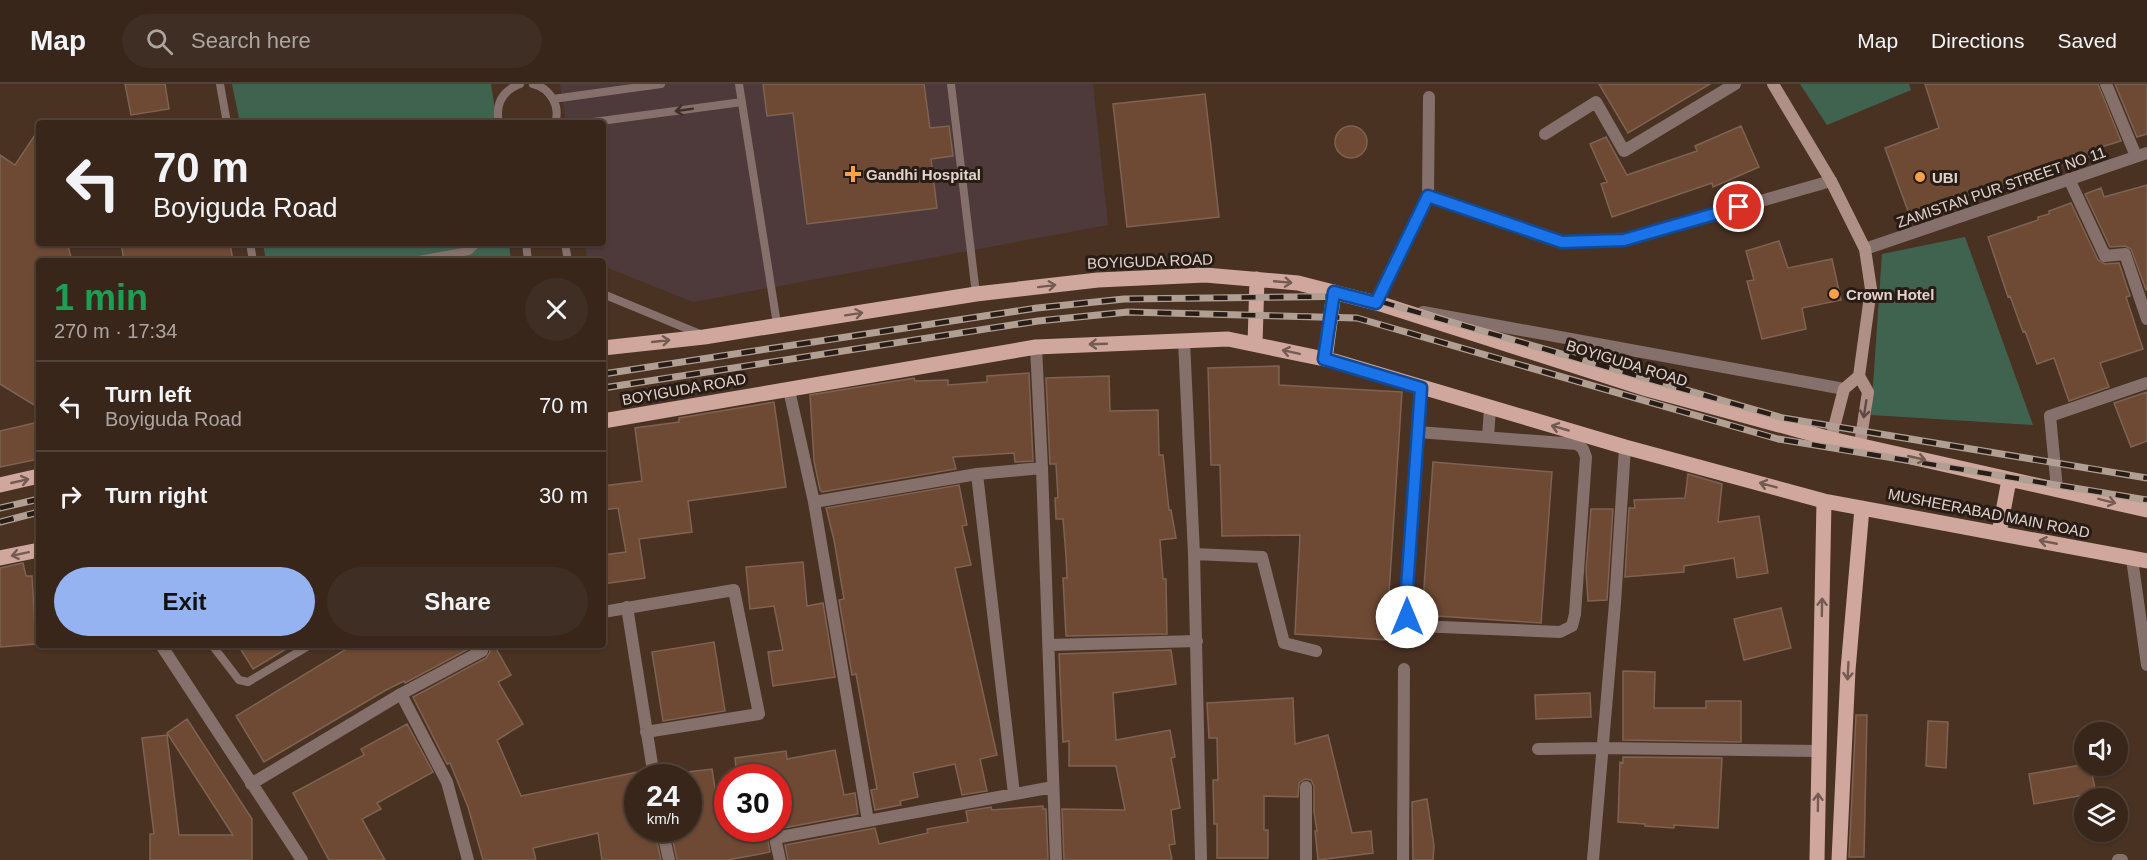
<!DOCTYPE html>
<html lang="en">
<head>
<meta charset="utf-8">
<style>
  body { margin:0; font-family:Helvetica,sans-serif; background:#3f2e23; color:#f1f3f6; height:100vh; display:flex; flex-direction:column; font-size:22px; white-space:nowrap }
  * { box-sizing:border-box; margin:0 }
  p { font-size:20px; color:#aba5a2 }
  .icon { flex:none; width:33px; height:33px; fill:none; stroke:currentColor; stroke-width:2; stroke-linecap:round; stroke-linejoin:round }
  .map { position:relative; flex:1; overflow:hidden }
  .sheet { position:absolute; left:36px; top:174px; width:570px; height:390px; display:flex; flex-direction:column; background:#38261a; border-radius:6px; box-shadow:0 2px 4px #0004,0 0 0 2px #524339 }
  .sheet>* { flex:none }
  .banner { position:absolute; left:36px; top:36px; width:570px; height:126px; border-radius:6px; box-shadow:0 2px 4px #0004,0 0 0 2px #524339; background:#38261a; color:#f1f3f6; overflow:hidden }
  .controls { position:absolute; left:2074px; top:638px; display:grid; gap:12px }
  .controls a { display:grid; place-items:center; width:54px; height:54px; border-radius:50%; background:#38261a; box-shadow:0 2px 4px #0004,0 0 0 2px #524339; font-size:30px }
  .speed { position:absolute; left:624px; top:680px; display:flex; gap:12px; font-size:30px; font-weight:700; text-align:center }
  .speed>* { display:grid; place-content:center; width:78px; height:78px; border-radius:50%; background:#38261a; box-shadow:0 2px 4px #0004,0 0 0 2px #524339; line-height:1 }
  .speed small { font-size:15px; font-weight:400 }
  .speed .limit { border:9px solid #d22; background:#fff; color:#111 }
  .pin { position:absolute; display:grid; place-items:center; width:51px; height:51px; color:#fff; margin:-26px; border:3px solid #fff; border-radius:50%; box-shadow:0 2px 6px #0007 }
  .me { position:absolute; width:66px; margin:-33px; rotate:0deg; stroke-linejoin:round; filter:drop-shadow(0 0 4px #0008) }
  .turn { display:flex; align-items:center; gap:21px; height:126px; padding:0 18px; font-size:27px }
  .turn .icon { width:78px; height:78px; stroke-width:2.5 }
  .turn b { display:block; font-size:42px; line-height:51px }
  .round { display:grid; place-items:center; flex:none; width:63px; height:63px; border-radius:32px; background:#3f2e23 }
  .headline { display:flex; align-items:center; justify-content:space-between; height:102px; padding:0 18px }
  h1 { font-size:36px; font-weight:700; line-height:45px; color:#1e9e55 }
  .action { display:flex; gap:12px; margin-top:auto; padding:12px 18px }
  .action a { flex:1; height:69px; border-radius:36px; background:#95b2f1; color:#111; font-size:24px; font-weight:700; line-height:69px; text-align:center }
  .action a+a { background:#3f2e23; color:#f1f3f6 }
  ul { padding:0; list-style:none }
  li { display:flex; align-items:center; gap:18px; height:90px; padding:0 18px; border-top:2px solid #524339 }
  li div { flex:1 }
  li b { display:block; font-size:22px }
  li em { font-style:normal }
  header { display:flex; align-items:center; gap:36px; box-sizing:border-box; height:84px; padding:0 30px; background:#38261a; border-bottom:2px solid #524339 }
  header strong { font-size:28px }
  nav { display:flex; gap:33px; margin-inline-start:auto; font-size:21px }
  .search { width:420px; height:54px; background:#3f2e23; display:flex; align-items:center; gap:15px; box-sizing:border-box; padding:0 21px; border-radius:33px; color:#aba5a2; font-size:22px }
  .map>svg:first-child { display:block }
</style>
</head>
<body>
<header>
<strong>Map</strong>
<div class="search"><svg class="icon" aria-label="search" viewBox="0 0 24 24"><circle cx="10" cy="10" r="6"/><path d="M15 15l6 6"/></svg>Search here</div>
<nav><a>Map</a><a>Directions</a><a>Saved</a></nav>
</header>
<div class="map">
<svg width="2147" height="776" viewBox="0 0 2147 776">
  <rect width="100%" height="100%" fill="#4a3223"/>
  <path fill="#4e393b" d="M560,0H1093L1108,141L693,218L603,182V177L587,176L585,159H603V39H566Z"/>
  <path fill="#406350" d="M232,0H491L497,39H240Z
    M1800,0H1909L1911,6L1827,41Z
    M1965,153L2033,341L1871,331L1882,170Z
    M263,159H509L511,177H266Z"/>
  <path fill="#6e4a34" stroke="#7e6352" stroke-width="1.5" d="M125,0H165L169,25L131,31Z
    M763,0H924L930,44L949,42L953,72L931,75L937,124L807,140L793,29L767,32Z
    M1599,0H1710L1628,49Z
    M1925,0H2098L2121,57L2088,67L2089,72L2055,83L2056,85L2031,93L2033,99L2017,104L2014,97L1953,116L1955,122L1912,138L1885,64L1939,44Z
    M2115,0H2147V50L2137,53Z
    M1205,10L1219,133L1127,143L1113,20Z
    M1335 58a16 16 0 1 1 32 0a16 16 0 1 1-32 0Z
    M1741,42L1759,83L1713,103L1712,99L1612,133L1601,100L1607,98L1590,60L1606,53L1627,91L1697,67L1695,62Z
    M39,45V159H64L68,162L72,177H39V324L0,300V71L15,81Z
    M2147,101V206H2146L2131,165L2125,162L2110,163L2085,110L2101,104L2104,113Z
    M2071,119L2098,176L2105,180L2119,179L2130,212L2126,213L2143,265L2100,279L2109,303L2069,317L2054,274L2037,280L2025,247L2023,248L2010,212L2008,213L1988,153L2038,136V133L2049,130V127Z
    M1779,157L1788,184L1832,175L1841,216L1802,224L1806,245L1762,255L1747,197L1754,196L1746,167Z
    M121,159H230L233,177H124Z
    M1279,282V301L1402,308L1386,556L1295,550L1300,451L1222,452L1220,381H1211L1208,284Z
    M1029,289L1033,377L1015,378L1014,369L953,373L956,385L822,408L820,406L814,377L810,311L914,294L915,297L948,296V301L987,298V292Z
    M1109,292L1110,327L1158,326L1159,371H1163L1169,426H1171L1176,454L1160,456L1163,495H1166L1167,550L1066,552L1063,494H1067L1066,472L1063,435H1056L1055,414H1058L1056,380H1050L1046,294Z
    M2147,308V357L2131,363L2114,319Z
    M774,318L786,403L688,417L692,448L639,455L645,494L603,500V471L626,468L618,424L603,426V402L642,397L635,344L679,338V334Z
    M39,338V375L0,383V347Z
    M1433,378L1552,388L1541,539L1422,531Z
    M1688,390L1722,400L1718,438L1759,432L1768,489L1737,494L1734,474L1684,482V488L1625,493L1629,424H1635L1634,416L1685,414Z
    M959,401L967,441L962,442L971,481L955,484L997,671L980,675L987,707L962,711L955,680L913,689L918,713L900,717L901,721L875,726L871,706L877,705L856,590L852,591L839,516L844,515L834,456L826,424Z
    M1591,425H1613L1607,516L1588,517L1586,486Z
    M803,478L807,522L823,519L835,593L773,602L768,568L783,566L774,522L750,525L746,483Z
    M23,479L26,492H32L36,560L0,563V484Z
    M1781,524L1791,564L1744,576L1734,535Z
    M714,558L725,627L663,637L652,568Z
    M238,561H293L253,585Z
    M353,561H476L405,599L404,597L386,606L264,678L236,632Z
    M487,561H494L511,591L498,598L523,640L497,656L521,712L638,688V744H654L661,776H602L598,749L533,764L536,776H483L468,723L450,679L447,680L413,613L486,574L490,568Z
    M1171,566L1176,600L1113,609L1116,656L1170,646L1175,673L1171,674L1180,724L1171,726L1175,760L1169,761L1172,776H1064L1062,725L1125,726L1116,682H1069V657L1063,658L1059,570Z
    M1623,587L1655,588L1654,624H1706V617H1741V658L1623,656Z
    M1590,609L1591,633L1536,635L1535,611Z
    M1293,614L1295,660L1328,651L1352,749L1371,747L1373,769L1318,776L1315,747H1317L1314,728V702L1311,696L1305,695L1299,699L1298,713L1264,712V746H1268V774H1217V740H1214L1213,696H1218L1217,654H1209L1207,619Z
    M1856,631H1867L1864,773H1849Z
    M187,635L252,735V776H150V750H154L142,654L167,651L179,751H233L167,649Z
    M1928,637L1948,638L1946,684L1926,682Z
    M407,640L433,688L377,719L381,725L362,735L385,776H329L293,709L364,671L361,665Z
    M835,666L844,711L855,709L858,730L773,746L767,752L770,768L728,776H677L670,744H688V688L712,685L720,737L728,736V744H778V693H737L735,674L786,667L787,675Z
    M1623,673L1722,674L1718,744L1674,741V744L1645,742V740L1618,738L1620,678L1623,679Z
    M2081,681H2090L2096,709L2034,720L2029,690Z
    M1427,715L1434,762L1433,776H1413L1412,718Z
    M1043,722V725H1046L1048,776H788L785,761L875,744L879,760L928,749L927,745L968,738L966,727L991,723L992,726Z"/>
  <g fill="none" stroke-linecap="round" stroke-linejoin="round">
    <path stroke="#85706b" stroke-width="8" d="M220,0L227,39
      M533,0C550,4 561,22 555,39
      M739,0L777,240
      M951,0L976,210
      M553,15L661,0
      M499,39C495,20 502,7 520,0
      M586,39L742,18
      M250,159L253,177
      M526,159L528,177
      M565,159L568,177
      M413,177L469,167L477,159
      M603,210L700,250
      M212,561L239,596L248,598L310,561"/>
    <path stroke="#85706b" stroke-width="12" d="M2106,0L2136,72
      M1545,50L1596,18L1624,67L1735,0
      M2069,95L2105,172L2125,170L2147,235
      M1428,112L1562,158L1624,156L1831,97
      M1376,219L1428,112L1429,13
      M1423,228L1844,305
      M1184,257L1194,470L1201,776
      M1036,263L1042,384L1056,776
      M789,306L814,418L868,737
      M1418,348L1577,360L1583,365L1586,373L1575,530L1572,542L1560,548L1417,542L1407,533L1406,519L1421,304
      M1488,353L1490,324
      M977,390L1014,710
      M2057,405L2050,332L2147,299
      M814,418L977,390L1042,384
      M1194,470L1262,473L1284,559L1316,567
      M2132,475L2147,581
      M627,523L654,693
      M603,528L734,506L759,630L646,648
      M161,561L302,776
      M1049,561L1197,557
      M401,610L447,698L468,776
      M1538,665L1601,664L1819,667
      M251,700L401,610L482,567
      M662,744L669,776
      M780,776L775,754L1053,703
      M1306,776V703
      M1403,776L1404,585
      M1593,776L1615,519L1625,363
      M2118,776H2122"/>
    <path stroke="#85706b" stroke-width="12" d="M1865,165L2147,69"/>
    <path stroke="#af9087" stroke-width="12" d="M1773,0L1831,97L1865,165L1871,205L1859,292
      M1859,292L1868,308L1860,360
      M1831,355L1844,305L1859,292"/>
    <path stroke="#d0a79c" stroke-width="15" d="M1255,260L1257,195
      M603,264L704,253L976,210L1098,196L1205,191L1298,199L1384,221L1647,305L1831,355L2147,426
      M1325,275L1334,208
      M603,337L1036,263L1228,255L1334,277L1625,363L1824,417L2147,477
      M0,401L39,392
      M1999,449L2009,396
      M0,474L39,466
      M1817,776L1824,417
      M1839,776L1848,586L1862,424"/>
    <defs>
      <path id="rail" d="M603,290L1037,224L1124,215L1361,212L1783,334L2147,394
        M603,304L1038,237L1128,228L1357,234L1778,355L2147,416
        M0,424L39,415
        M0,438L39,428"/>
    </defs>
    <use href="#rail" stroke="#b29f94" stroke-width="7"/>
    <use href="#rail" stroke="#281c16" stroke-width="4.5" stroke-dasharray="14" stroke-linecap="butt"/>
  </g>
  <defs><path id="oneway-shaft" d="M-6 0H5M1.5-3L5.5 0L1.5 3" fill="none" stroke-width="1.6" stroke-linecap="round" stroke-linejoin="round" transform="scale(1.5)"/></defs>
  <use stroke="#3f312b" href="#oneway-shaft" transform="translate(684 26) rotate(172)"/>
  <g stroke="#745b52">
    <use href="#oneway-shaft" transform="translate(1283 198) rotate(5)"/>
    <use href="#oneway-shaft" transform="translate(1047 202) rotate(-7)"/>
    <use href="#oneway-shaft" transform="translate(854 230) rotate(-9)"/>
    <use href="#oneway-shaft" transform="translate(661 257) rotate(-6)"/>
    <use href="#oneway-shaft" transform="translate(1098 260) rotate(178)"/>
    <use href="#oneway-shaft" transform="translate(1291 268) rotate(-168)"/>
    <use href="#oneway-shaft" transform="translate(1560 344) rotate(-164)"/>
    <use href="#oneway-shaft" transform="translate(1917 374) rotate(13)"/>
    <use href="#oneway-shaft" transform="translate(20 397) rotate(-13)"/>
    <use href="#oneway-shaft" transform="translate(1768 401) rotate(-165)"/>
    <use href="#oneway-shaft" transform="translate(2107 417) rotate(14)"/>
    <use href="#oneway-shaft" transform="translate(2048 458) rotate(-169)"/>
    <use href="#oneway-shaft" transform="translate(20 470) rotate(168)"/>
    <use href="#oneway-shaft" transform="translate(1822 523) rotate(-89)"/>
    <use href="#oneway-shaft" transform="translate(1848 587) rotate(93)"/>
    <use href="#oneway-shaft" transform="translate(1818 718) rotate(-89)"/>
  </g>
  <use stroke="#5e4a43" href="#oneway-shaft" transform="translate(1865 325) rotate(99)"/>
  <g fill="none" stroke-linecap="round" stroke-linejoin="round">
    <defs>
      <path id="route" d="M1407,533L1406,519L1421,304L1324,275L1334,208L1376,219L1428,112L1562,158L1624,156L1739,123"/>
    </defs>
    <use href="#route" stroke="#114b97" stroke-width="15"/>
    <use href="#route" stroke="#1a73e8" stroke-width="10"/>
  </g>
  <g fill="#f8a14b" stroke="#281c16" stroke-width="2">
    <path d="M850 81h6v6h6v6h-6v6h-6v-6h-6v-6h6z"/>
    <circle cx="1920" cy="93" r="6"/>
    <circle cx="1834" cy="210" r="6"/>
  </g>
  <g text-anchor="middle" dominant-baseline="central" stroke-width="6" stroke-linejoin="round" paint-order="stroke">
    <g font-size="15" font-weight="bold" fill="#e3d3ca" stroke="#281c16" text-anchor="start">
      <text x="866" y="90">Gandhi Hospital</text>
      <text x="1932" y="93">UBI</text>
      <text x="1846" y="210">Crown Hotel</text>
    </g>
    <g font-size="15" fill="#e3d3ca" stroke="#281c16">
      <text transform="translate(2001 103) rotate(-19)">ZAMISTAN PUR STREET NO 11</text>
      <text transform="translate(1150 177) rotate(-2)">BOYIGUDA ROAD</text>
      <text transform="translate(1627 279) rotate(17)">BOYIGUDA ROAD</text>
      <text transform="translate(684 305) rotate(-10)">BOYIGUDA ROAD</text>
      <text transform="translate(1989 429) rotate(11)">MUSHEERABAD MAIN ROAD</text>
    </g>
  </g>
</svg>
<div class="controls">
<a><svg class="icon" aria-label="sound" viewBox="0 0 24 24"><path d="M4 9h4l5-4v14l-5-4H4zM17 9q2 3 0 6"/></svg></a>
<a><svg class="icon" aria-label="layers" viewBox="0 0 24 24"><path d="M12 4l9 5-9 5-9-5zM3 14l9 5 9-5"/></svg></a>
</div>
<div class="speed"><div>24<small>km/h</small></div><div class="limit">30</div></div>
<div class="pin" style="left:1739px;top:123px;background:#d93025"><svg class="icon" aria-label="arrive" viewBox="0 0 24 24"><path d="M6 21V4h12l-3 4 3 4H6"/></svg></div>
<svg class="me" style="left:1407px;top:533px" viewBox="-20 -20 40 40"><circle r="19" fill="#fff"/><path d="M0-13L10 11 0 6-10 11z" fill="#1a73e8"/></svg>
<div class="banner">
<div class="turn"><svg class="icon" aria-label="left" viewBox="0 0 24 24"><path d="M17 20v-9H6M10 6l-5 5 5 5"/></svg><div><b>70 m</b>Boyiguda Road</div></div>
</div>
<section class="sheet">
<div class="headline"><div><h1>1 min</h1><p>270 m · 17:34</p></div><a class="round"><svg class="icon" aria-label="close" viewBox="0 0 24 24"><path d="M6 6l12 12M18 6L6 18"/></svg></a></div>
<ul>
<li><svg class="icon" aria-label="left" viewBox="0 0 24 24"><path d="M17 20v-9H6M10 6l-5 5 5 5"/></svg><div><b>Turn left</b><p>Boyiguda Road</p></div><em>70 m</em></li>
<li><svg class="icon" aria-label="right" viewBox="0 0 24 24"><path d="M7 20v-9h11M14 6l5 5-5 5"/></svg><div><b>Turn right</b></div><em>30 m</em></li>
</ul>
<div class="action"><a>Exit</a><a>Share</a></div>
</section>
</div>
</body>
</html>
